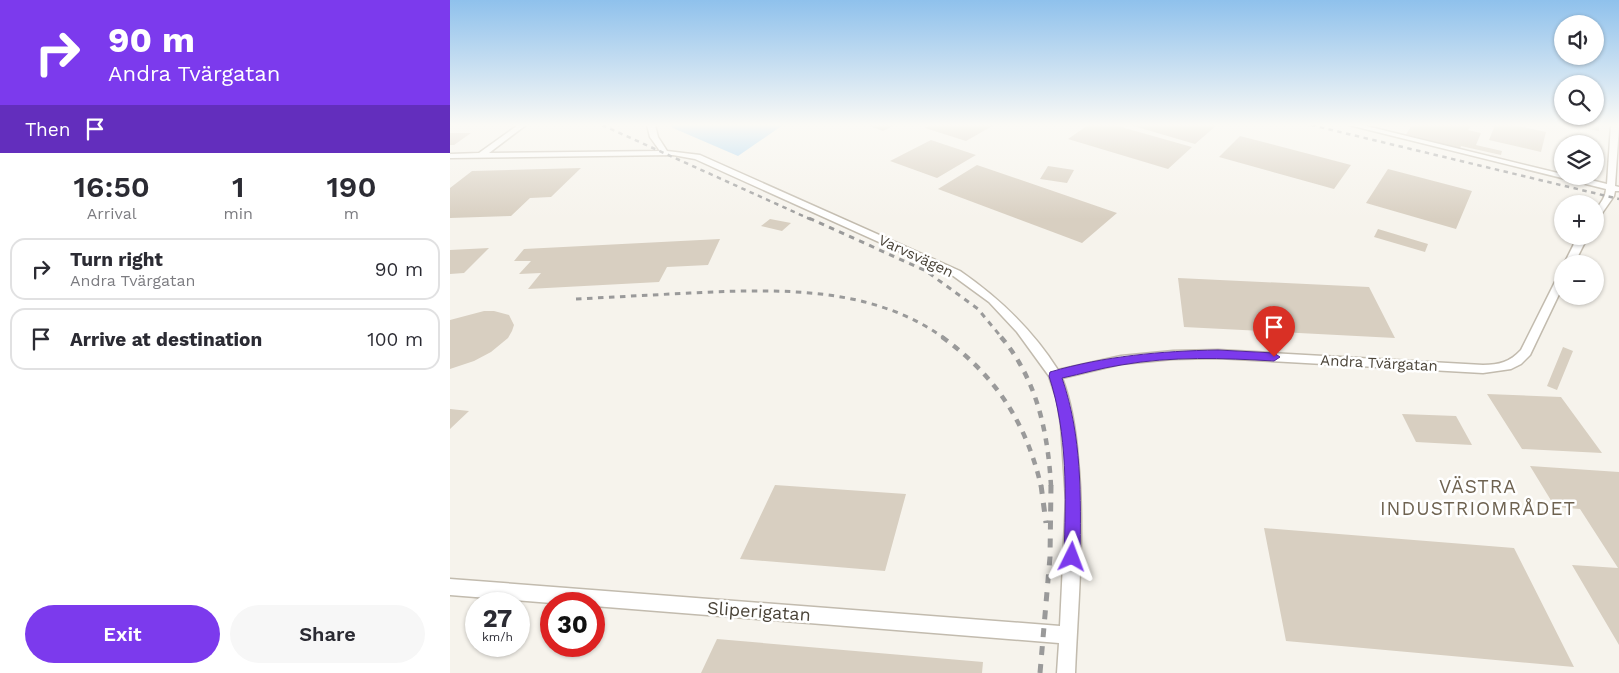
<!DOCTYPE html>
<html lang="en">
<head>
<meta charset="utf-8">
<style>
  body { margin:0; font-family:"Work Sans",sans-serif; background:#f7f7f7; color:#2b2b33; height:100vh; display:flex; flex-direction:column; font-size:19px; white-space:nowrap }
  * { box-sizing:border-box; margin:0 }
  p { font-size:16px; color:#7c7c81 }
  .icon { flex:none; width:28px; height:28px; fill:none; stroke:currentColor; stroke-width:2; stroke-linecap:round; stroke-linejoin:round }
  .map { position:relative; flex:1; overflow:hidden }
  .side { display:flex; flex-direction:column; background:#fff; width:450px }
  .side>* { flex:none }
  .hud { background:#7c3aed; color:#fff; overflow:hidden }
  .buttons { position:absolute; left:1104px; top:15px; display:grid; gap:10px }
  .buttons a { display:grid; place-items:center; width:50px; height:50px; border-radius:50%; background:#fff; box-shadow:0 1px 4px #0004; font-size:25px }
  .speed { position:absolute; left:15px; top:592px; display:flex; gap:10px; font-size:25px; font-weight:700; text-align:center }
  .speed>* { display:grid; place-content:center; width:65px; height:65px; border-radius:50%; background:#fff; box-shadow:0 1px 4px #0004; line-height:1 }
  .speed small { font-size:12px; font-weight:400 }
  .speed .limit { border:8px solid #d22; background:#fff; color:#111 }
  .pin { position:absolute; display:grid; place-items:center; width:42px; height:42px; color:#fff; margin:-51px -21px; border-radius:50% 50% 50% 0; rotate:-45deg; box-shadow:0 0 5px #0007 }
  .pin .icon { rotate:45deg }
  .me { position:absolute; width:55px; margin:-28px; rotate:3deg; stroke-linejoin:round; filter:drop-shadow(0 0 4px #0008) }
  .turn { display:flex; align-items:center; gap:18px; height:105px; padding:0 25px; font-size:22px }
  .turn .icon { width:65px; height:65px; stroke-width:2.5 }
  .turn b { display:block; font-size:35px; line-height:42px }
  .then { display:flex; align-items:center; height:48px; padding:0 25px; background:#0003; gap:10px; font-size:19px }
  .eta { display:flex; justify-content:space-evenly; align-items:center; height:85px; text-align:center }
  .eta b { font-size:30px; font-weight:600; line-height:35px }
  .button { display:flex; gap:10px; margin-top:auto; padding:10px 25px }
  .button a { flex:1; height:58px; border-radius:30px; background:#7c3aed; color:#fff; font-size:20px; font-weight:600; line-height:58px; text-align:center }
  .button a+a { background:#f7f7f7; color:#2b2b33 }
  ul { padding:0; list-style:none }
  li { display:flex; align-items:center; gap:15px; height:62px; margin:0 10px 8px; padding:0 15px; border:2px solid #e1e1e2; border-radius:15px }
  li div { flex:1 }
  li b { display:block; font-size:19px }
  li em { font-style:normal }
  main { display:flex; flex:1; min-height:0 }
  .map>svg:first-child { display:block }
</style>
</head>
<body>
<main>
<section class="side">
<div class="hud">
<div class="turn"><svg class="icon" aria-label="right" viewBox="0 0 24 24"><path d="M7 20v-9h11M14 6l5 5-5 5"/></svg><div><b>90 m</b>Andra Tvärgatan</div></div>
<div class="then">Then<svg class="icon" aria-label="arrive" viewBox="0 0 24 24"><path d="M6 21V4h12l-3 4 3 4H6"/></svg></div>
</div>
<div class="eta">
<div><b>16:50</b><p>Arrival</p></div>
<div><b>1</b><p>min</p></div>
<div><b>190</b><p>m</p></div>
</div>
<ul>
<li><svg class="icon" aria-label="right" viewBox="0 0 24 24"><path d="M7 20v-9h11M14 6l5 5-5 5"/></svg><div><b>Turn right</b><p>Andra Tvärgatan</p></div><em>90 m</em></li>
<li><svg class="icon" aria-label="arrive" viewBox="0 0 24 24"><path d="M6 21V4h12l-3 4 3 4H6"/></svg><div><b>Arrive at destination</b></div><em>100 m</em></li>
</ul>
<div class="button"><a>Exit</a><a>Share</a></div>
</section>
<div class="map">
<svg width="1169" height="673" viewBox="0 0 1169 673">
  <rect width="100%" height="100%" fill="#f6f3ec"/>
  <path fill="#a9d4f2" d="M220,125H333L288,156L223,128Z"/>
  <path fill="#d8cfc1" d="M417,125H445L433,131Z
    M480,125H544L516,141L475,128Z
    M638,125H664L742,147L718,169L618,139Z
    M680,125H767L745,144Z
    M962,125H1021L1018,130L1031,133L1026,145L1052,151L1051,155L1011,146L1010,149L955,136Z
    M1045,125H1063L1096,132L1091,152L1039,140Z
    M1123,125H1149V131L1123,126Z
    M0,133H21L4,145H0Z
    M790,136L901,165L884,189L769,157Z
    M1116,137L1148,144L1146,161L1145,144H1114Z
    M481,140L526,155L487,178L440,161Z
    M527,165L667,213L632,243L488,189Z
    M598,166L624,170L617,183L590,179Z
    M131,168L101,197L80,198L61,216L0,218V188L22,171Z
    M938,169L1022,191L1006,229L916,203Z
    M320,219L341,223L332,231L311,226Z
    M928,229L978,244L975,252L924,237Z
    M270,239L258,265L217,267L209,282L78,289L91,273L69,274L81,261H64L74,249Z
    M39,248L14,273L0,274V250Z
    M728,278L919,287L945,338L734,327Z
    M34,311H44L59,315L64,325L62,331L58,338L41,352L24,361L0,369V320Z
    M1113,347L1123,351L1107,390L1097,386Z
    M1037,394L1111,397L1152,453L1072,449Z
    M0,409L19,411L0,429Z
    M952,414L1006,416L1022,445L966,442Z
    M1080,466L1169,472V645L1122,565L1168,568L1130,509L1105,507Z
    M325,485L456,494L435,571L290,559Z
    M814,528L1064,548L1124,667L836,641Z
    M267,639L533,662L532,673H251Z"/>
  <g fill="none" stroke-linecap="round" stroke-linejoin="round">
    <defs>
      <path id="minor" d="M68,125H76L39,153L210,151L200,137L197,125H205L208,137L217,151L250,155L510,271C549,298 582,329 608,370L671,356L723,351L768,350L1033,365C1049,365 1060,362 1071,350L1107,278L1112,275V288L1080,355L1071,364L1061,369L1033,373L768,358L723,359L671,364L612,378C622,404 626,432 628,460C635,531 628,602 625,673H607L609,643L144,606V604H114L0,595V579L610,626L616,500L611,425L607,400L599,376L567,332L539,302L502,275L245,159L223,155L0,158V154L29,153Z
        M899,125H912L1112,174V176H1124L1157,184L1161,125H1169L1165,186L1169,187V191H1165L1164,196L1148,219L1145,220C1145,204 1155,203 1156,189Z
        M1128,236H1138L1124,264H1114Z"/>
    </defs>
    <use href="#minor" stroke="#c2bbae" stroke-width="3"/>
    <use href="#minor" fill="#fff" fill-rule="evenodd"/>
    <path stroke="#9a9a9a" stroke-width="2.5" stroke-dasharray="4.5 4.5" stroke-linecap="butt" d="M152,125L362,220
      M861,125L1169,199"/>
    <path stroke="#9a9a9a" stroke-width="3" stroke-dasharray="5.5 5.5" stroke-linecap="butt" d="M359,218L476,271L528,309L552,338
      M126,299C164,297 202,295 240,293C326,289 420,285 494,338"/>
    <path stroke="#9a9a9a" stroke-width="4.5" stroke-dasharray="7 7" stroke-linecap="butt" d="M492,337C545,375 576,422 591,486
      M551,337C587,379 598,433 601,486"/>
    <path stroke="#9a9a9a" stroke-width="5" stroke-dasharray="9 9" stroke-linecap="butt" d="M591,485L596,523
      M590,673L600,557L601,485"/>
  </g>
  <linearGradient id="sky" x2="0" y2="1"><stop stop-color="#8fc1ec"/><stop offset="0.57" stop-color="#fbfaf6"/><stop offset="1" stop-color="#fbfaf6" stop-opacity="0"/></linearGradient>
  <rect width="1169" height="219" fill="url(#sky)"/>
  <path fill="#7c3aed" stroke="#51269a" d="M768,350L824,353L830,357L824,361C773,358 722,356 671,365C651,368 631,374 612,378C632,436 631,497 630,557L627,562L622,565L616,562L614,557C616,496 618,434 599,376L600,372C655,356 711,351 768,350Z"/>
  <g text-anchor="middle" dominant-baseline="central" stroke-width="5" stroke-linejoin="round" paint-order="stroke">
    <g font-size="15" fill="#4b4439" stroke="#fff">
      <text transform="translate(466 256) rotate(25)">Varvsvägen</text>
      <text transform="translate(929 363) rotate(3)">Andra Tvärgatan</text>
    </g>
    <g font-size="18" fill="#4b4439" stroke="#fff">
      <text transform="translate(309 611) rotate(4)">Sliperigatan</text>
    </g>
    <g font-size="19" letter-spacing="1" fill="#6e6250" stroke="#fff">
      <text x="1028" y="486">VÄSTRA<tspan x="1028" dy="22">INDUSTRIOMRÅDET</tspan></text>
    </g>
  </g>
</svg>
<div class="buttons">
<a><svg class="icon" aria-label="sound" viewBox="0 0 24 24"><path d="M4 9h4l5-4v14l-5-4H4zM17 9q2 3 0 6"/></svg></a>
<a><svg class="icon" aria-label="search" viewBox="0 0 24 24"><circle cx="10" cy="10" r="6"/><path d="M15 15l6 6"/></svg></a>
<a><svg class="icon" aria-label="layers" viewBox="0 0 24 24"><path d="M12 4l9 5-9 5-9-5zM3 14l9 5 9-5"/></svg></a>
<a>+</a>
<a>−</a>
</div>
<div class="speed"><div>27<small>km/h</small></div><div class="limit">30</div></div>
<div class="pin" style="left:824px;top:357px;background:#d93025"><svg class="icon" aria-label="arrive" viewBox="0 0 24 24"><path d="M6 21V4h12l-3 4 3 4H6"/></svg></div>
<svg class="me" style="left:622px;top:557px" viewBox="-20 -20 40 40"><path d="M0-17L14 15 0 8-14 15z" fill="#7c3aed" stroke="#fff" stroke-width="4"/></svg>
</div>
</main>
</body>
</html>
